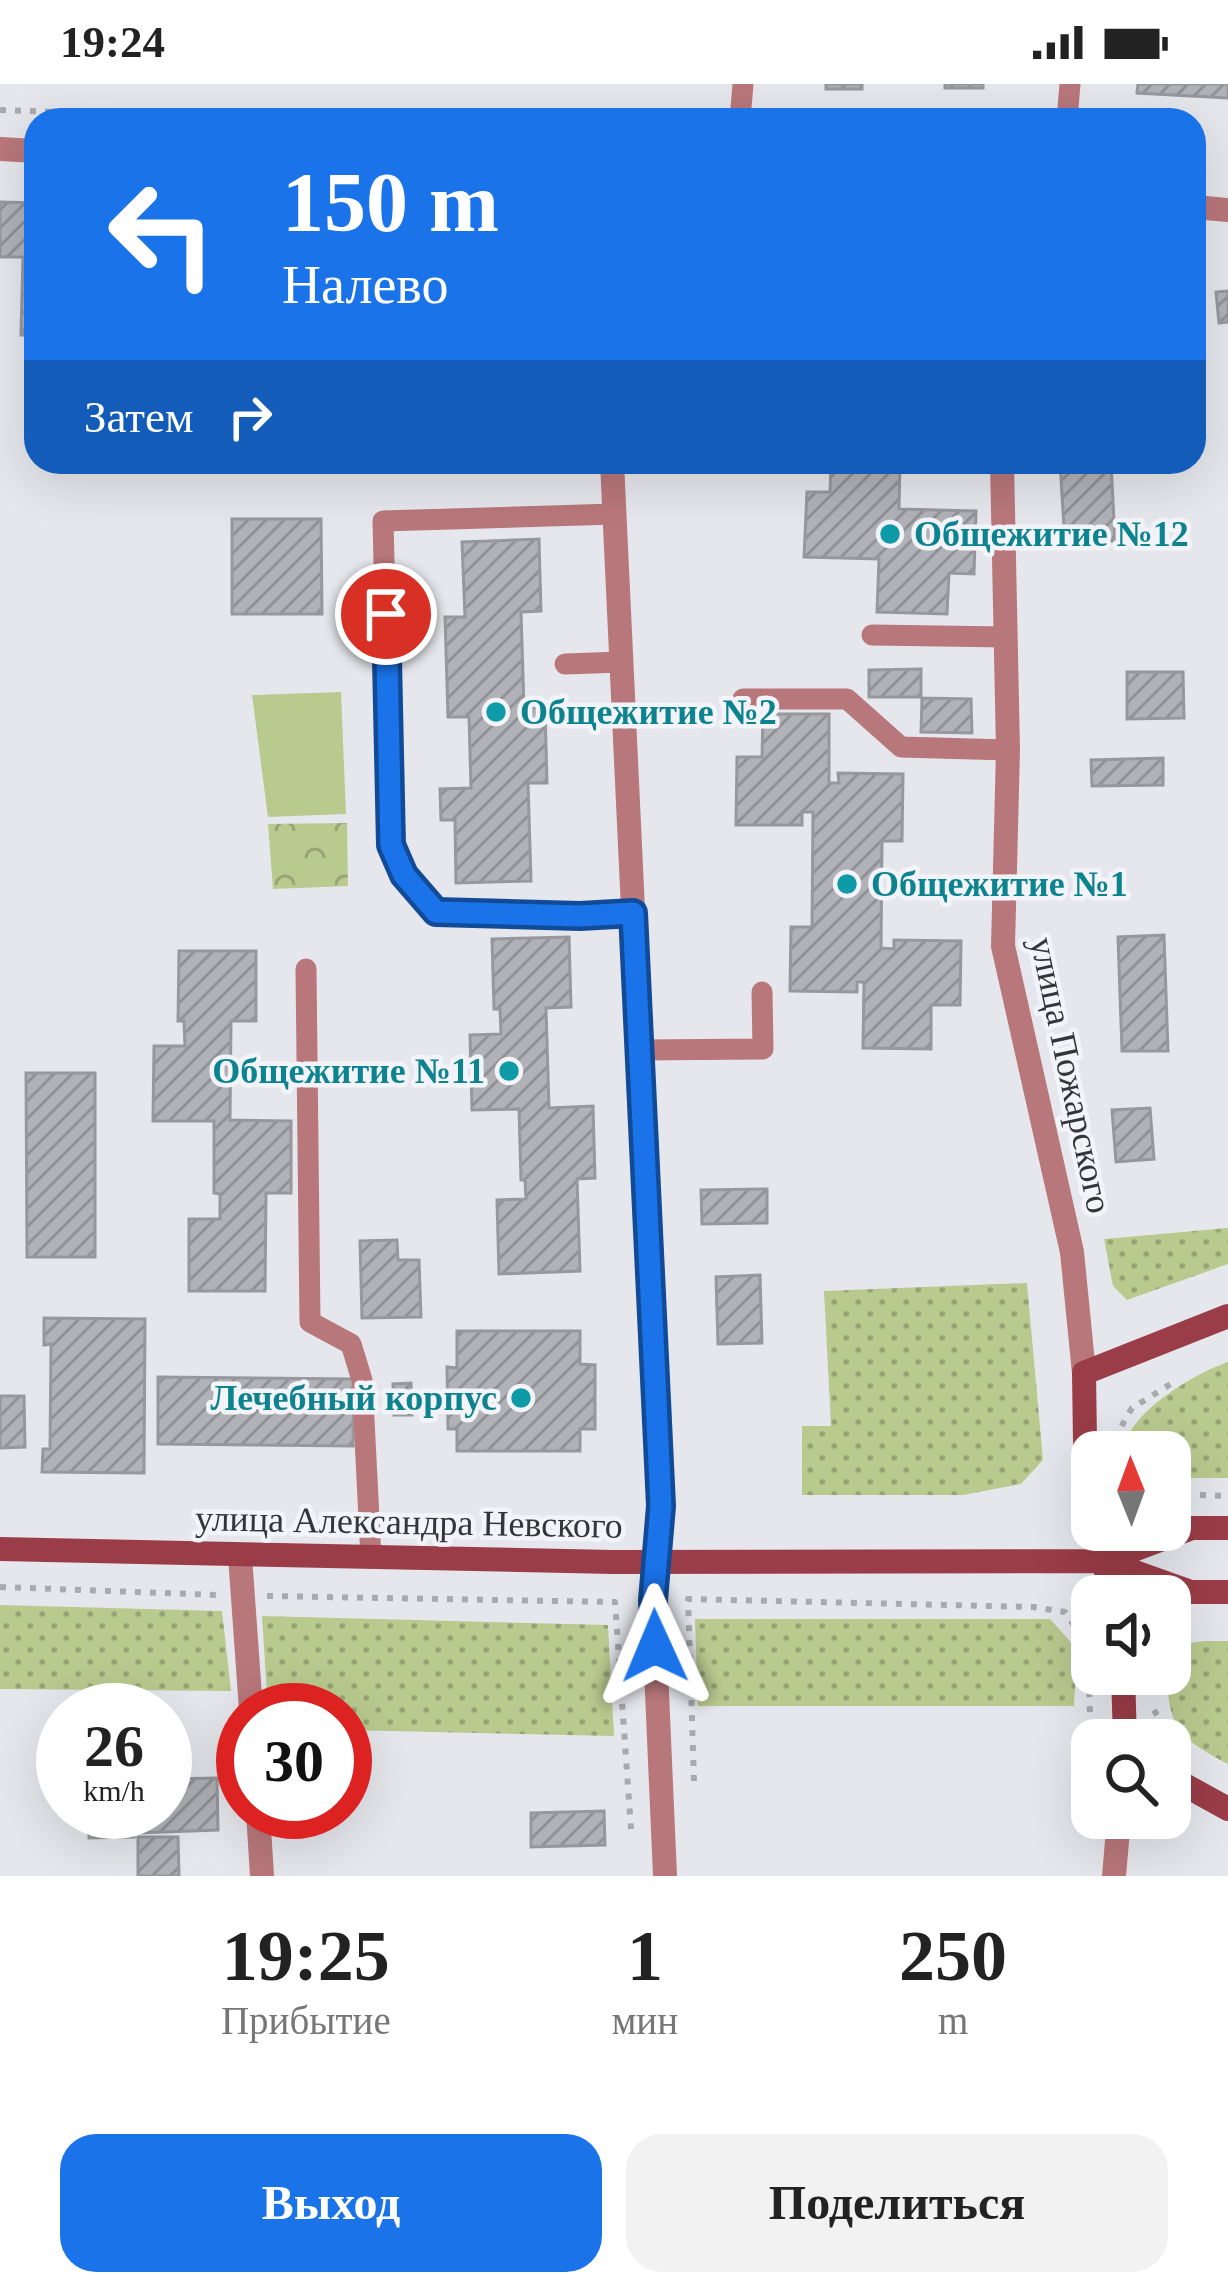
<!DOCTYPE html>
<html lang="ru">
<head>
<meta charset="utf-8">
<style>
  body { margin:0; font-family:"Times New Roman",serif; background:#f2f2f2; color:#222; height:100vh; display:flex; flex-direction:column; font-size:45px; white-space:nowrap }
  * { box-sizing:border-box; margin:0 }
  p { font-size:39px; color:#767676 }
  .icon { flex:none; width:66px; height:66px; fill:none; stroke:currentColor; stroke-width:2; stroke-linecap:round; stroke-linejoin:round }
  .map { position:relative; height:1792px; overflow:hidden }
  .side { display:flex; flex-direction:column; background:#fff; flex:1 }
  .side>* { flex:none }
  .top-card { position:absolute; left:24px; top:24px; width:1182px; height:366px; border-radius:36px; box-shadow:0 12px 48px #0002; background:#1a73e8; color:#fff; overflow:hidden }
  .needle { width:78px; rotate:359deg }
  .tools { position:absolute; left:1071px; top:1347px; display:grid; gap:24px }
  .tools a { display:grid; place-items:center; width:120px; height:120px; border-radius:24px; background:#fff; box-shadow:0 12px 48px #0002; font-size:60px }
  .speed { position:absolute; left:36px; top:1599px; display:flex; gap:24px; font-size:60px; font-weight:700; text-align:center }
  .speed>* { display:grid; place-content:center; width:156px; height:156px; border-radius:50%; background:#fff; box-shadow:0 12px 48px #0002; line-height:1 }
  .speed small { font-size:30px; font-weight:400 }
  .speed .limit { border:18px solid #d22; background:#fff; color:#111 }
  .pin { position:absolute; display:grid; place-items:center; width:102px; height:102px; color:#fff; margin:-51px; border:6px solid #fff; border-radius:50%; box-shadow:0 3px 12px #0007 }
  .me { position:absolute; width:132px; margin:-66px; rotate:359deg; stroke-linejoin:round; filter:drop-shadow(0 0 9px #0008) }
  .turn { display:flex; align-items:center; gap:42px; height:252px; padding:0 60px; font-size:54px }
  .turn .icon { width:156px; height:156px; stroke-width:2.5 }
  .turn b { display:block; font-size:84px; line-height:102px }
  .then { display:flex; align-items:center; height:114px; padding:0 60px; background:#0003; gap:24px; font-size:45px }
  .eta { display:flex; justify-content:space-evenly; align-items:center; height:204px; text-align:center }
  .eta b { font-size:72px; font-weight:600; line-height:84px }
  .button { display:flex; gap:24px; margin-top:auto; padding:24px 60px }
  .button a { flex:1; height:138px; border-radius:36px; background:#1a73e8; color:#fff; font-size:48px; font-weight:600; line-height:138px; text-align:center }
  .button a+a { background:#f2f2f2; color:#222 }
  .status { display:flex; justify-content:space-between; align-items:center; height:84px; padding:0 60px; background:#fff; direction:ltr }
  .status svg { height:33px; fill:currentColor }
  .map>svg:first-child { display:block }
</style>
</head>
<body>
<div class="status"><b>19:24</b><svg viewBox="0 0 49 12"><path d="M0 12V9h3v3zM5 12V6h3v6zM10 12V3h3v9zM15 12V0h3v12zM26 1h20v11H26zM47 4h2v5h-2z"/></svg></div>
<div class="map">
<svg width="1228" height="1792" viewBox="0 0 1228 1792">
  <defs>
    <pattern id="grass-dots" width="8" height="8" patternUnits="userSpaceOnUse" patternTransform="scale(3)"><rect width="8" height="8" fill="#b9ca8f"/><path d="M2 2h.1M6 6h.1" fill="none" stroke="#97a576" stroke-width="1.8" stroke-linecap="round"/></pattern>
    <pattern id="forest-crowns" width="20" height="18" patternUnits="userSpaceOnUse" patternTransform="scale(3)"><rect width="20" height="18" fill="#b9ca8f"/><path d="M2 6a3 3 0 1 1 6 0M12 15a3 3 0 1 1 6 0" fill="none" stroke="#97a576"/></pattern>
    <pattern id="building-hatch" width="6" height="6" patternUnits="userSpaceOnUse" patternTransform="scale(3)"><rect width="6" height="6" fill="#b0b2b7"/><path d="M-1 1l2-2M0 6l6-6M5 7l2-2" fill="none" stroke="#909296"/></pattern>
  </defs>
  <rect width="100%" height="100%" fill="#e6e7ec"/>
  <path fill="url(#grass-dots)" d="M1228,1144V1180L1127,1216L1113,1202L1104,1155Z
    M1027,1199L1043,1376L1021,1400L963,1411H802V1342H831L824,1207Z
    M1228,1278V1394H1170V1368H1124C1124,1331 1195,1289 1228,1278Z
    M0,1521L222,1527L231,1607L0,1605Z
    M262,1532L608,1541L614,1652L345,1646V1626H268Z
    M695,1535H1050L1077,1565L1074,1622H698Z
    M1204,1557H1228V1680C1181,1655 1168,1645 1167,1590H1170V1575L1178,1561Z"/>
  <path fill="url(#forest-crowns)" d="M347,739L348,802L273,805L268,740Z"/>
  <path fill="#b9ca8f" d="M341,608L346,730L268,733L252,611Z"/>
  <path fill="url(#building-hatch)" stroke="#96989c" stroke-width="3" d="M826,0H862V5H826Z
    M945,0H983V4H945Z
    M1138,0H1228V14L1137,9Z
    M0,118L36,119V251H21L23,173H0Z
    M1228,207V238L1219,239L1216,208Z
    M831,378H900L899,425L976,427L974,490L949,489L947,530L877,528L879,475L804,473L807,408H830Z
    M1060,378H1111L1115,457L1065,460Z
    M232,435H321L322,530H232Z
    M539,455L541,527L521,528L524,624H545L547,699H528L531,797L456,799L455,736H441L440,705L471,704L469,633H448L445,533H465L462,458Z
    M921,585V613H869V586Z
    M1127,588H1183L1184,634L1127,635Z
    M922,614L971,615L972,649L921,648Z
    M763,630H829V699H839L838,689L903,690L902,757H882L881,864L894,865V856L961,857L960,921H931V965L863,964L864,898H857V908L790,907L791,843H812L813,728H802V741H736L737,673H762Z
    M1163,674V701L1092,702L1091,676Z
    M1164,851L1168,967H1122L1118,853Z
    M569,853L571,923L546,924L549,1024L593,1022L595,1094L577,1095L580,1187L499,1190L497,1116L526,1115L525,1096H521L519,1025L472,1026L470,951L501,950L500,925H494L492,855Z
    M179,867H256V937H231L230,1036L291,1037V1109H266L265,1207H189V1135H220V1110L214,1109V1037H153L154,962H185L184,937H178Z
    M26,989H95V1173H27Z
    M1150,1024L1154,1075L1116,1078L1112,1026Z
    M767,1105V1139L702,1140L701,1106Z
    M397,1156L398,1176H419L421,1233L362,1234L360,1157Z
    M760,1191L762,1259L718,1260L716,1193Z
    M44,1234L145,1235L144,1389L42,1388L43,1365H50L51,1260L44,1261Z
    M457,1247H580V1280L595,1281V1345H580V1367H457V1345H448L447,1283L457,1284Z
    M158,1293L354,1295L353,1362L158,1360Z
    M411,1299L412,1331H394L393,1300Z
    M0,1312H24L25,1363L0,1364Z
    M217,1694L218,1746L137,1749V1728H165V1695Z
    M604,1727L605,1761L531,1763V1729Z
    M89,1728H133L134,1753L89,1754Z
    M138,1753H178L179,1792H138Z"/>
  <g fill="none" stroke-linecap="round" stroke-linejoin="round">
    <path stroke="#a9aaae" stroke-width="6" stroke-dasharray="6 9" stroke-linecap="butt" d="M0,26L306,36
      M1114,1355L1132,1324L1174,1298
      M1170,1410L1228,1412
      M0,1503L218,1511
      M267,1512L615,1518L631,1745
      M1170,1545L1189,1538
      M1154,1626L1177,1666
      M694,1697L688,1515L1033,1523L1065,1528L1085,1558L1089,1592L1092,1722"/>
    <path stroke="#b8777b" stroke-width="21" d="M740,36L743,0
      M1067,36L1070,0
      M615,430L383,437L391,761L404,791L437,828L580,832L633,829
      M872,551L1006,553
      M565,580L622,578
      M743,615H847L901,663L1008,666
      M306,885L310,1238L351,1260L362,1296L371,1474
      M640,966L763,965L762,908"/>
    <path stroke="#b8777b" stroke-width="24" d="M0,65L36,67
      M1194,123L1228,126
      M612,378L661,1422L653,1517L665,1792
      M1002,378L1008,666L1003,862L1072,1168L1084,1289
      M240,1472L251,1626
      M258,1728L262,1792
      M1114,1792L1119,1734"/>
    <path stroke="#9a3d48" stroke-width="24" d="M1092,1402L1085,1357L1084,1289L1228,1232
      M1099,1446L1110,1512
      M0,1465L613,1478L1104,1477L1191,1508H1228
      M1104,1477L1192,1444H1228
      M1123,1590L1125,1656
      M1170,1693L1228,1725"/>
  </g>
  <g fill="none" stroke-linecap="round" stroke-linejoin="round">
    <defs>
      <path id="route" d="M386,530L391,761L404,791L436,828L580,832L633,829L661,1422L653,1516L655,1562"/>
    </defs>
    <use href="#route" stroke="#114b97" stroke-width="30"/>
    <use href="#route" stroke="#1a73e8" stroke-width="21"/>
  </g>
  <g fill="#0f9aa8" stroke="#f3f4fa" stroke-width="4.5">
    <circle cx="890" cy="450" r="12"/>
    <circle cx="496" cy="628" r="12"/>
    <circle cx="847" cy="800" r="12"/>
    <circle cx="509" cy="987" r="12"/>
    <circle cx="521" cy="1314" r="12"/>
  </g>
  <g text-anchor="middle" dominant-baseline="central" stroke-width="9" stroke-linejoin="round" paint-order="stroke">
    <g font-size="36" font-weight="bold" fill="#0d838f" stroke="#f3f4fa" text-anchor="start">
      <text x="914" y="450">Общежитие №12</text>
      <text x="520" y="628">Общежитие №2</text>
      <text x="871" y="800">Общежитие №1</text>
      <text x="485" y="987" text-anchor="end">Общежитие №11</text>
      <text x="497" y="1314" text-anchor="end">Лечебный корпус</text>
    </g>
    <g font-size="36" fill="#353537" stroke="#f3f4fa">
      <text transform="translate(1071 991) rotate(78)">улица Пожарского</text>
      <text transform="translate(409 1438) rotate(1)">улица Александра Невского</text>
    </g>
  </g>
</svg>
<div class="tools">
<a><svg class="needle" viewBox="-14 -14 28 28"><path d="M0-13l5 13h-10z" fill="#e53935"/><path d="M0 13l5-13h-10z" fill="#767676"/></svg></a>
<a><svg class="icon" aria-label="sound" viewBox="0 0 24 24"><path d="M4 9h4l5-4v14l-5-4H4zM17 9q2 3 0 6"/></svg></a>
<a><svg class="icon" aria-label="search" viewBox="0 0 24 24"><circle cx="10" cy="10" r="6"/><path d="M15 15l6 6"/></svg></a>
</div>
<div class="speed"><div>26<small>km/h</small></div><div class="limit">30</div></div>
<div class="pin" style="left:386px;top:530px;background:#d93025"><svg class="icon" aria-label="arrive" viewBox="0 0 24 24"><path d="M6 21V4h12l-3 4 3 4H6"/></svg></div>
<svg class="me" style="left:655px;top:1562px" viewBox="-20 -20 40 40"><path d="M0-17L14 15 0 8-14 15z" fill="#1a73e8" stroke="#fff" stroke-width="4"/></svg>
<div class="top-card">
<div class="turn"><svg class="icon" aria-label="left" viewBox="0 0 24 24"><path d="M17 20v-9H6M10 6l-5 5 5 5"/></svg><div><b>150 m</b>Налево</div></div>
<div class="then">Затем<svg class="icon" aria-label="right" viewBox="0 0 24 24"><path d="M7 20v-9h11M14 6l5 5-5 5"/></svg></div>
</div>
</div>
<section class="side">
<div class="eta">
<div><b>19:25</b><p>Прибытие</p></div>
<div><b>1</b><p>мин</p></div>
<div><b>250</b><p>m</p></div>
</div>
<div class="button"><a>Выход</a><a>Поделиться</a></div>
</section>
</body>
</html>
